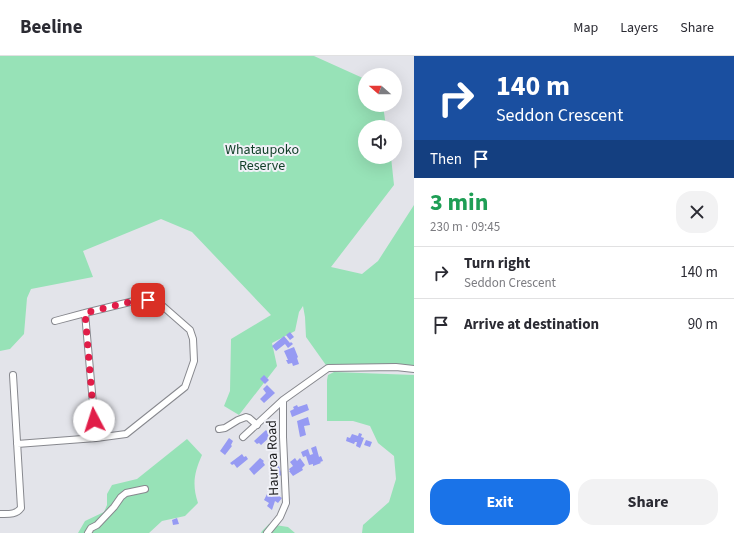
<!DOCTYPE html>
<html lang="en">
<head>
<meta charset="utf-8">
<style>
  body { margin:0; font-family:"Source Sans 3",sans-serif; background:#f2f2f3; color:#2b2b33; height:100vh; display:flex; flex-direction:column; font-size:15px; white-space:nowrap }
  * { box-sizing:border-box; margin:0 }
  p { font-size:13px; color:#7c7c81 }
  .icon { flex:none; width:22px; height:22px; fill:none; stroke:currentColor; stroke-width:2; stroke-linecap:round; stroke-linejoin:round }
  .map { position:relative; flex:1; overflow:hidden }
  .details { display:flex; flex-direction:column; background:#fff; width:320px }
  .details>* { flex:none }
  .guide { background:#1a4fa0; color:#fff; overflow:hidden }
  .needle { width:26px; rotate:290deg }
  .fabs { position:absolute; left:358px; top:12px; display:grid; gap:8px }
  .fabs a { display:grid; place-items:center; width:44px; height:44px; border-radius:50%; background:#fff; box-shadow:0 4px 16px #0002; font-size:20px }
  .pin { position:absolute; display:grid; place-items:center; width:34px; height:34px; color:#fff; margin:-17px; border-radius:8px; box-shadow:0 2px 6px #0006 }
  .me { position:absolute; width:44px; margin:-22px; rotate:355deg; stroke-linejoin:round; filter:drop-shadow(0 0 3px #0008) }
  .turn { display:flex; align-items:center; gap:14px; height:84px; padding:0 16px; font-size:18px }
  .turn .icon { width:52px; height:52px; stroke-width:2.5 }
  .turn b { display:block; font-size:28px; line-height:34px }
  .then { display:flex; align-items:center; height:38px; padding:0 16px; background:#0003; gap:8px; font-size:15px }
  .round { display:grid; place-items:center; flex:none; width:42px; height:42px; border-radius:16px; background:#f2f2f3 }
  .headline { display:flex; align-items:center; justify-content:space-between; height:68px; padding:0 16px }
  h1 { font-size:24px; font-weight:700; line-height:30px; color:#1e9e55 }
  .button { display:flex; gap:8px; margin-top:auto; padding:8px 16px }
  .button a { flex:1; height:46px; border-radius:16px; background:#1a73e8; color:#fff; font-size:16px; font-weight:700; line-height:46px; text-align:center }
  .button a+a { background:#f2f2f3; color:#2b2b33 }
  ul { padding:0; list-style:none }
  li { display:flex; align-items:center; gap:12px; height:52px; padding:0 16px; border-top:1px solid #e1e1e2 }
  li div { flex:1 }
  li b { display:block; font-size:15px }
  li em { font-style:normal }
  header { display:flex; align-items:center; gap:24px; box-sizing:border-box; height:56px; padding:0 20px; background:#fff; border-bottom:1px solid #e1e1e2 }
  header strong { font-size:19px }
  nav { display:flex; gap:22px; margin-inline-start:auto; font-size:14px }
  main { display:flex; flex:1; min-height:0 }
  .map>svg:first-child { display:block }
</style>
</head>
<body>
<header>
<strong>Beeline</strong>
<nav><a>Map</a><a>Layers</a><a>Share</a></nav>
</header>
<main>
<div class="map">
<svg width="414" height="477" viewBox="0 0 414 477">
  <rect width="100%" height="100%" fill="#e3e4ea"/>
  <path fill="#97e2b7" d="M0,0H314L365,23V49H383L386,71H365V101H391L394,129L331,211L362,218L378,205L414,149V313L328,312L306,281L305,261L303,250L299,256L295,275L272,287L277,310L239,359L224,350L230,335L231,283L271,259L192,176L161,163L83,195L93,221L31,233L27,242L24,278L10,293L0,295Z
    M334,316L414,319V477H362L363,469L389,446L396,423L394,400L378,387L370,370L353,365H327V324L328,319Z
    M187,383L202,399C194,417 192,429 198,447L185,460L162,465L149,477H78L85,465L104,456L107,449V438L112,429L137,423Z
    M269,468L288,471L295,477H261L262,475Z"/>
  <path fill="#969af3" d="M290,276L294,281L290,284L286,279Z
    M284,280L290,287L291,286L293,288L288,292L285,288L276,295L272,290Z
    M294,291L298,301L297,302L299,308L293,310L292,307L288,308L286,304H288L284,295Z
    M264,319L269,324L265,328L260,323Z
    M267,329L275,337L264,347L260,343L266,337L263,333Z
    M307,348L309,354L292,361L290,355L294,353L293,351L297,349L298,351Z
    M308,361L310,369L304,370L306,379L300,381L297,365Z
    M266,374L271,380L261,389L259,387L257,388L254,385Z
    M359,377L362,378L361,381L364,382L360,392L356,390L357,386H355L354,388L346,385L347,381L350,382L352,378L358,380Z
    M229,382L233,385L231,389L232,390L225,399L220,395Z
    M366,384L372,386L370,391L364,389Z
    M316,390L319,401L321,400L323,405L320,406L321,407L313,410V408L309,409L306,400L303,401L301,396L308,393L310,399L313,398L311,392Z
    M242,398L244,401L246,400L248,403L237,412L234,408L232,409L230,407Z
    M260,402L264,405L263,406L265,409L254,419L249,413Z
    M295,402L297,405L300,402L305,409L302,412L303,414L293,420L289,415H290L289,413L293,410L290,406Z
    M278,407L282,419L271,423L270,421L272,420L270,416L275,415L272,409Z
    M274,437L282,442L278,447L275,445L272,454L267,450L269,447L264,444L267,438L272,441Z
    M177,462L179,468L173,469L172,464Z"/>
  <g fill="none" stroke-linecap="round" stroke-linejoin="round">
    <defs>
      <path id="minor" d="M85,257L96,382
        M219,373L225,372L238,364L246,361L249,362L257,369
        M243,381L283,344
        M17,388L96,382L126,378L185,331L194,305L193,283L190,274L158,246L148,244L134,245L85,257L55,265
        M0,458C8,458 16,459 21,452L13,319
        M88,477L91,472L97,469L114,451L121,441L126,437L145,433
        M267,477L280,461L286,447L283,381V344L328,312L396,311L414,313"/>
    </defs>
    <use href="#minor" stroke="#87888e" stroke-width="8"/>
    <use href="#minor" stroke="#fff" stroke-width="6"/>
  </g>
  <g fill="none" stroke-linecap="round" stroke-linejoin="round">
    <path stroke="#e11d48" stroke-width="7" stroke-dasharray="0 12.6" d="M94,364L85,257L134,245L148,244"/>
  </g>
  <g text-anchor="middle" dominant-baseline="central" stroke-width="4" stroke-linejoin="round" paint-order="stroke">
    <g font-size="14" fill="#103e27" stroke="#f0f1f7">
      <text x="262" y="94">Whataupoko<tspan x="262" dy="16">Reserve</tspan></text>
    </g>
    <g font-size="14" fill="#19191b" stroke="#f0f1f7">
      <text transform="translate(273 402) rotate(-92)">Hauroa Road</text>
    </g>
  </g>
</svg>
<div class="fabs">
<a><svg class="needle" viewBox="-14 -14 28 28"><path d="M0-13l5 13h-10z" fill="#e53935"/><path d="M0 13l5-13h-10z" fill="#7c7c81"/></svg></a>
<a><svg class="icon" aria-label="sound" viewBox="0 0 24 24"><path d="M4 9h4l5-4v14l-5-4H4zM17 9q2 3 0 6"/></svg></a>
</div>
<div class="pin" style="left:148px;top:244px;background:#d93025"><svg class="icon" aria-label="arrive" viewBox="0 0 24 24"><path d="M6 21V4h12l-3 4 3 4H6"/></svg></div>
<svg class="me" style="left:94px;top:364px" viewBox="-20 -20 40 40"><circle r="19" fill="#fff"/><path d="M0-13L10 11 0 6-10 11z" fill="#e11d48"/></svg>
</div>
<section class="details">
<div class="guide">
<div class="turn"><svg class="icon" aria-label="right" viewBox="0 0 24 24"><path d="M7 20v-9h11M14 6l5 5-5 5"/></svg><div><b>140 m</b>Seddon Crescent</div></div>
<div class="then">Then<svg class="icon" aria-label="arrive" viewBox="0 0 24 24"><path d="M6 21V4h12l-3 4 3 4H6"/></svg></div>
</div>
<div class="headline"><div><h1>3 min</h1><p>230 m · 09:45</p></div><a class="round"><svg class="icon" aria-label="close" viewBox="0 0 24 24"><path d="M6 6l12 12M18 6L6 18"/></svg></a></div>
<ul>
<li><svg class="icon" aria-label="right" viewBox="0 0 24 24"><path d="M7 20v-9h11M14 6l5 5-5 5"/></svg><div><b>Turn right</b><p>Seddon Crescent</p></div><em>140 m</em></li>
<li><svg class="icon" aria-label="arrive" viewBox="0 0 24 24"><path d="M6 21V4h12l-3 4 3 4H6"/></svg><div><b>Arrive at destination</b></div><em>90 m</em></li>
</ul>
<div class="button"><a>Exit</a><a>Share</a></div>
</section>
</main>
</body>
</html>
